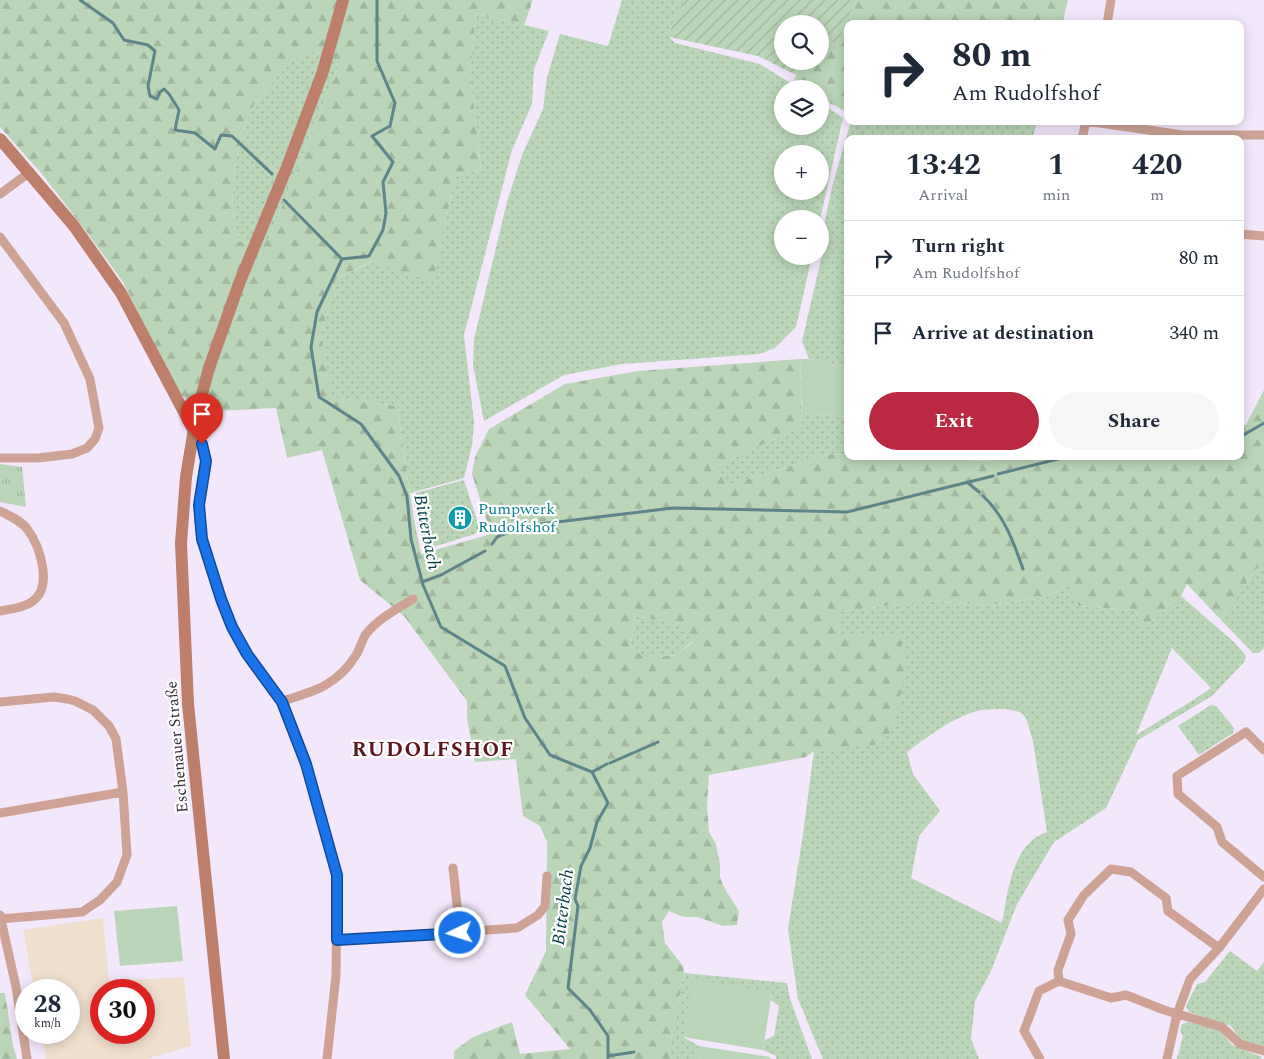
<!DOCTYPE html>
<html lang="en">
<head>
<meta charset="utf-8">
<style>
  body { margin:0; font-family:Spectral,serif; background:#f6f6f7; color:#1f2937; height:100vh; display:flex; flex-direction:column; font-size:19px; white-space:nowrap }
  * { box-sizing:border-box; margin:0 }
  p { font-size:16px; color:#747a83 }
  .icon { flex:none; width:28px; height:28px; fill:none; stroke:currentColor; stroke-width:2; stroke-linecap:round; stroke-linejoin:round }
  .map { position:relative; flex:1; overflow:hidden }
  .sheet { position:absolute; left:844px; top:135px; width:400px; height:325px; display:flex; flex-direction:column; background:#fff; border-radius:10px; box-shadow:0 2px 12px #0003 }
  .sheet>* { flex:none }
  .top-card { position:absolute; left:844px; top:20px; width:400px; height:105px; border-radius:10px; box-shadow:0 2px 12px #0003; background:#fff; color:#1f2937; overflow:hidden }
  .buttons { position:absolute; left:774px; top:15px; display:grid; gap:10px }
  .buttons a { display:grid; place-items:center; width:55px; height:55px; border-radius:50%; background:#fff; box-shadow:0 2px 12px #0003; font-size:25px }
  .speed { position:absolute; left:15px; top:979px; display:flex; gap:10px; font-size:25px; font-weight:700; text-align:center }
  .speed>* { display:grid; place-content:center; width:65px; height:65px; border-radius:50%; background:#fff; box-shadow:0 2px 12px #0003; line-height:1 }
  .speed small { font-size:12px; font-weight:400 }
  .speed .limit { border:8px solid #d22; background:#fff; color:#111 }
  .pin { position:absolute; display:grid; place-items:center; width:42px; height:42px; color:#fff; margin:-51px -21px; border-radius:50% 50% 50% 0; rotate:-45deg; box-shadow:0 0 5px #0007 }
  .pin .icon { rotate:45deg }
  .me { position:absolute; width:55px; margin:-28px; rotate:266deg; stroke-linejoin:round; filter:drop-shadow(0 0 4px #0008) }
  .turn { display:flex; align-items:center; gap:18px; height:105px; padding:0 25px; font-size:22px }
  .turn .icon { width:65px; height:65px; stroke-width:2.5 }
  .turn b { display:block; font-size:35px; line-height:42px }
  .eta { display:flex; justify-content:space-evenly; align-items:center; height:85px; text-align:center }
  .eta b { font-size:30px; font-weight:700; line-height:35px }
  .cta { display:flex; gap:10px; margin-top:auto; padding:10px 25px }
  .cta a { flex:1; height:58px; border-radius:30px; background:#ba2941; color:#fff; font-size:20px; font-weight:700; line-height:58px; text-align:center }
  .cta a+a { background:#f6f6f7; color:#1f2937 }
  ul { padding:0; list-style:none }
  li { display:flex; align-items:center; gap:15px; height:75px; padding:0 25px; border-top:1px solid #e0e1e3 }
  li div { flex:1 }
  li b { display:block; font-size:19px }
  li em { font-style:normal }
  .map>svg:first-child { display:block }
</style>
</head>
<body>
<div class="map">
<svg width="1264" height="1059" viewBox="0 0 1264 1059">
  <defs>
    <pattern id="grass-dots" width="8" height="8" patternUnits="userSpaceOnUse" patternTransform="scale(1.25)"><rect width="8" height="8" fill="#bad5b7"/><path d="M2 2h.1M6 6h.1" fill="none" stroke="#a0b79e" stroke-width="1.8" stroke-linecap="round"/></pattern>
    <pattern id="forest-firs" width="22" height="20" patternUnits="userSpaceOnUse" patternTransform="scale(1.25)"><rect width="22" height="20" fill="#bad5b7"/><path d="M5 1l3.5 6h-7zM16 11l3.5 6h-7z" fill="#a0b79e"/></pattern>
    <pattern id="park-tufts" width="24" height="20" patternUnits="userSpaceOnUse" patternTransform="scale(1.25)"><rect width="24" height="20" fill="#bad5b7"/><path d="M3 7l-1-3M5 7V3M7 7l1-3M15 17l-1-3M17 17v-4M19 17l1-3" fill="none" stroke="#a0b79e"/></pattern>
    <pattern id="garden-furrows" width="10" height="10" patternUnits="userSpaceOnUse" patternTransform="scale(1.25)"><rect width="10" height="10" fill="#bad5b7"/><path d="M-1 1l2-2M0 10L10 0M9 11l2-2" fill="none" stroke="#a0b79e"/></pattern>
  </defs>
  <rect width="100%" height="100%" fill="#f3e7fb"/>
  <path fill="#efdfcd" fill-rule="evenodd" d="M103,918L109,981L184,977L191,1046L146,1059H46L41,1033L69,1032V990H34L23,930ZM101,990H144V1032H101Z"/>
  <path fill="url(#grass-dots)" fill-rule="evenodd" d="M622,0H684L672,25L669,37L675,43L760,64L800,89H782V126H820V102L843,118L820,219H782V256H812L796,327L775,348L759,354L622,364L564,375L484,421L473,365L474,339L507,202L522,155L543,109L547,77L560,34L608,46ZM782,154H820V191H782Z
    M476,13L549,31L534,69L532,104L512,150L464,335L474,422L472,446L464,478L410,493L397,406L332,397L321,336L336,279L371,262L433,281L455,177L481,169L470,73Z
    M310,52L322,53L339,65L269,239L259,245L238,241C227,200 234,149 251,110C256,100 284,67 293,61C298,57 305,55 310,52Z
    M851,121H1020L1031,125L1033,123L1036,126L1032,139H848L847,367L809,359L802,341L822,255V234L832,187Z
    M802,413L847,417V455L829,454L726,486L717,466L802,426Z
    M883,456H998V461Z
    M464,480L481,532L424,550L412,494Z
    M1264,562V648L1259,653H1253L1221,620L1260,563Z
    M1069,585L1079,606L1134,610L1145,627L1181,596L1235,643L1246,656L1245,661L1212,696L1138,740L1106,808L1054,842L1017,904L991,971L975,1001L971,1039L979,1059H823L798,999L788,929L803,834L814,751L881,743L840,636L837,612L924,601L990,605L1048,596ZM1172,648L1211,688L1195,699L1136,735ZM1006,709L1020,712L1026,718L1033,741L1047,832C1012,843 1008,892 1002,923L911,878L919,836L940,811L913,774L907,752C929,736 955,715 982,710C990,709 998,709 1006,709Z
    M635,616L680,624L693,641L676,655L649,658L630,650Z
    M1211,705L1216,706L1234,728L1233,733L1199,755L1178,726Z
    M1230,951L1257,971L1264,962V1047L1241,1040L1231,1026L1189,1012L1186,1006L1197,984L1205,982Z
    M684,973L787,983L790,999L812,1059H776V1056L763,1050L765,1040L774,1036L779,1006L771,1000L772,992L683,1037L699,1046L697,1059H670L669,1051Z
    M1188,1022L1220,1030L1232,1045L1262,1057L1261,1059H1177L1183,1036L1180,1031L1182,1024Z"/>
  <path fill="url(#forest-firs)" fill-rule="evenodd" d="M0,0H533L524,25L476,13L470,73L481,169L455,177L433,282L370,262L336,279L321,336L333,397L397,406L414,520L421,554L491,534L472,474L475,457L489,429L565,384L638,371L800,359L802,426L717,466L726,486L829,454L847,455L848,456L997,461L998,456H1240V424L1246,425L1264,390V562L1260,563L1221,620L1187,584L1181,596L1145,627L1134,610L1079,606L1069,585L1048,596L990,605L924,601L838,612L840,636L900,635L906,666L894,727L881,744L814,751L806,757L709,775L707,806L709,832L716,844L720,865V878L726,891L739,911L737,925L723,926L698,917H684L669,911L662,922L665,943L683,966L684,973L669,1051L670,1059H454V1051L473,1037L512,1022L520,1054L570,1049L525,995L546,951L547,842L540,826L523,816L516,759L475,762L467,718V701L404,616L360,580L322,450L287,458L276,408L214,411L179,395L123,282L86,231L42,174L0,127ZM310,52L322,53L339,65L269,239L259,245L238,241C227,200 234,149 251,110C256,100 284,67 293,61C298,57 305,55 310,52ZM635,616L680,624L693,642L676,655L649,658L630,649Z
    M857,0H1068L1062,24H848V105L845,111L820,98V89H801L793,84L801,61H820V39L837,44Z
    M0,993H5L13,1046L17,1059H0Z"/>
  <path fill="url(#park-tufts)" d="M0,464L22,467L26,507L0,502Z"/>
  <path fill="url(#garden-furrows)" d="M684,0H857L837,44L820,39V24H782V61H801L796,75L758,56L669,37L672,25Z"/>
  <path fill="#bad5b7" d="M800,359H809L847,367V417L802,413Z
    M177,906L183,961L120,966L114,911Z
    M692,979L772,992L763,1050L683,1037Z
    M699,1046L771,1057L770,1059H697Z"/>
  <g fill="none" stroke-linecap="round" stroke-linejoin="round">
    <path stroke="#5d858a" stroke-width="3" d="M80,0L113,23L124,40L148,45L155,51L148,86L150,96L157,99L160,92L164,89L169,94L179,110L175,130L195,133L215,149L221,135L232,136L272,174
      M284,200L342,259
      M342,259L317,312L311,347L319,397L361,424L399,476L407,496L411,539L423,585L441,627L505,666L525,718L550,755L592,772L608,803L597,822L590,848L581,866L575,899L578,906L568,988L590,1010L608,1036V1059
      M342,259L369,256L383,230L386,213L383,182L393,162L372,136L390,126L395,103L377,61V0
      M1240,437L1264,423
      M998,474L1070,456
      M967,482L979,492
      M983,496C1004,515 1014,543 1023,569
      M492,544L497,537L524,526L673,508L847,512L993,476
      M422,582L441,575L485,551
      M610,763L658,742
      M592,772L607,764
      M608,1056L634,1052"/>
    <path stroke="#cea395" stroke-width="9" d="M1107,24L1111,0
      M1086,121L1183,135H1264
      M1082,139L1086,121
      M0,194L30,172
      M1240,234L1264,236
      M0,237L64,323L90,379L99,428L95,439L87,448L72,454L38,458H0
      M194,431L202,444L206,461L199,505V523L202,539L221,599L232,627L247,654L282,701L310,775L337,875L336,975L327,1059
      M0,511C10,516 22,521 28,530C40,547 53,586 33,601C24,608 10,609 0,611
      M282,701C313,692 338,685 356,655C360,649 362,640 366,634C378,619 397,609 413,599
      M0,702L54,697L67,699L75,701L93,710L109,726L116,739L123,792L127,855L117,882L100,900L82,912L0,919
      M1264,750L1246,732L1177,776L1178,794L1217,827L1222,842L1264,877
      M0,813L123,792
      M453,868L460,933
      M0,915L16,987L27,1059
      M337,940L517,928L538,915L545,906L547,876
      M1059,981L1111,998L1126,995L1164,1010L1222,1027L1240,1044L1264,1051
      M1040,1059L1024,1031L1039,991L1059,981L1058,970L1071,934L1068,920L1084,895L1111,869L1131,872L1166,898L1168,911L1219,948
      M1167,1059L1177,1014L1190,979L1219,948L1264,889"/>
    <path stroke="#bd7f6a" stroke-width="12" d="M0,139L74,226L121,293L194,431
      M224,1059L188,704L181,543L186,477L196,417L209,368L240,281L287,167L323,71L343,0"/>
  </g>
  <g fill="none" stroke-linecap="round" stroke-linejoin="round">
    <defs>
      <path id="route" d="M202,444L206,461L199,505L202,539L221,599L232,627L247,654L282,702L306,764L337,875V940L460,933"/>
    </defs>
    <use href="#route" stroke="#114b97" stroke-width="12"/>
    <use href="#route" stroke="#1a73e8" stroke-width="9"/>
  </g>
  <defs>
    <symbol id="building-disc" viewBox="-11 -11 22 22"><circle r="9.5" fill="#0f9aa8" stroke="#fff"/><path d="M-4-6H4V6H1V3H-1V6H-4ZM-2.5-4.3h1.7v1.8h-1.7ZM.8-4.3h1.7v1.8H.8ZM-2.5-1h1.7V.8h-1.7ZM.8-1h1.7V.8H.8Z" fill="#fff"/></symbol>
  </defs>
  <g fill-rule="evenodd">
    <use href="#building-disc" x="446" y="504" width="28" height="28"/>
  </g>
  <g text-anchor="middle" dominant-baseline="central" stroke-width="4.5" stroke-linejoin="round" paint-order="stroke">
    <g font-size="16" fill="#0d838f" stroke="#fff" text-anchor="start">
      <text x="478" y="509">Pumpwerk<tspan x="478" dy="18">Rudolfshof</tspan></text>
    </g>
    <g font-size="16" fill="#362e3b" stroke="#fff">
      <text transform="translate(177 747) rotate(-95)">Eschenauer Straße</text>
    </g>
    <g font-size="18" font-style="italic" fill="#064244" stroke="#fff">
      <text transform="translate(427 532) rotate(79)">Bitterbach</text>
      <text transform="translate(563 907) rotate(-83)">Bitterbach</text>
    </g>
    <g font-size="21" font-weight="bold" letter-spacing="1" fill="#5c1720" stroke="#fff">
      <text x="433" y="750">RUDOLFSHOF</text>
    </g>
  </g>
</svg>
<div class="buttons">
<a><svg class="icon" aria-label="search" viewBox="0 0 24 24"><circle cx="10" cy="10" r="6"/><path d="M15 15l6 6"/></svg></a>
<a><svg class="icon" aria-label="layers" viewBox="0 0 24 24"><path d="M12 4l9 5-9 5-9-5zM3 14l9 5 9-5"/></svg></a>
<a>+</a>
<a>−</a>
</div>
<div class="speed"><div>28<small>km/h</small></div><div class="limit">30</div></div>
<div class="pin" style="left:202px;top:444px;background:#d93025"><svg class="icon" aria-label="arrive" viewBox="0 0 24 24"><path d="M6 21V4h12l-3 4 3 4H6"/></svg></div>
<svg class="me" style="left:460px;top:933px" viewBox="-20 -20 40 40"><circle r="17" fill="#1a73e8" stroke="#fff" stroke-width="3"/><path d="M0-11L8 9 0 5-8 9z" fill="#fff"/></svg>
<div class="top-card">
<div class="turn"><svg class="icon" aria-label="right" viewBox="0 0 24 24"><path d="M7 20v-9h11M14 6l5 5-5 5"/></svg><div><b>80 m</b>Am Rudolfshof</div></div>
</div>
<section class="sheet">
<div class="eta">
<div><b>13:42</b><p>Arrival</p></div>
<div><b>1</b><p>min</p></div>
<div><b>420</b><p>m</p></div>
</div>
<ul>
<li><svg class="icon" aria-label="right" viewBox="0 0 24 24"><path d="M7 20v-9h11M14 6l5 5-5 5"/></svg><div><b>Turn right</b><p>Am Rudolfshof</p></div><em>80 m</em></li>
<li><svg class="icon" aria-label="arrive" viewBox="0 0 24 24"><path d="M6 21V4h12l-3 4 3 4H6"/></svg><div><b>Arrive at destination</b></div><em>340 m</em></li>
</ul>
<div class="cta"><a>Exit</a><a>Share</a></div>
</section>
</div>
</body>
</html>
